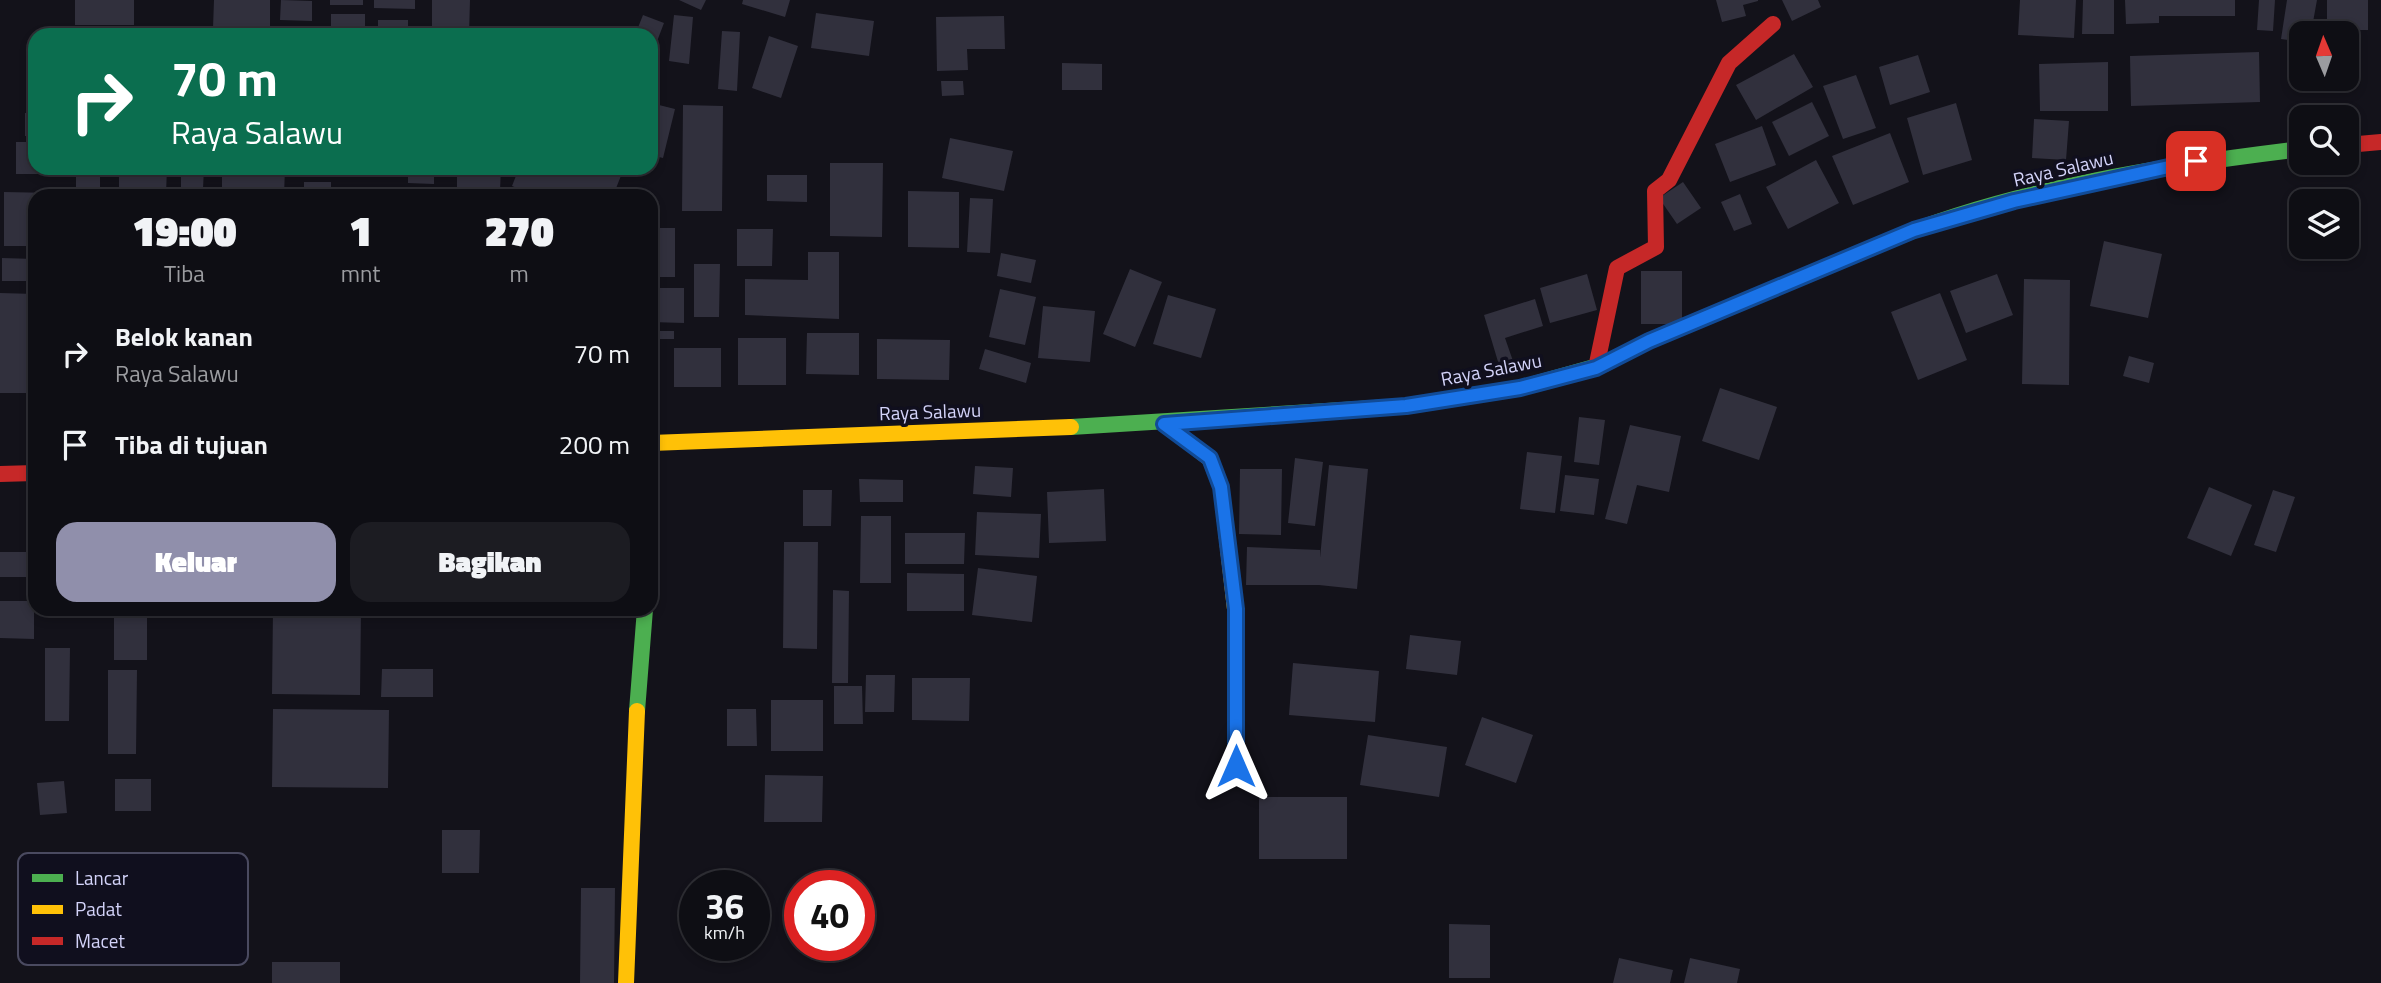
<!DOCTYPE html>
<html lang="id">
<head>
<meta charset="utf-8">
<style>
  body { margin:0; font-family:"Titillium Web",sans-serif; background:#1c1c22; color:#f1f3f6; height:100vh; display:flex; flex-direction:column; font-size:26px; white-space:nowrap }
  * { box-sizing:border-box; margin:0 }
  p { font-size:23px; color:#9b9ca0 }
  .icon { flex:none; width:38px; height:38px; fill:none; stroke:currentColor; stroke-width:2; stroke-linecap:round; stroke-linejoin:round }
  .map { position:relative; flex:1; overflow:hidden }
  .panel { position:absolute; left:28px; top:189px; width:630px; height:427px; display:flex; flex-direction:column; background:#0e0e14; border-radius:21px; box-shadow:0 4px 10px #0003,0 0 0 2px #2e2e34 }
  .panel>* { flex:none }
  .top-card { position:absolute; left:28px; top:28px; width:630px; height:147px; border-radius:21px; box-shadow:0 4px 10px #0003,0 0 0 2px #2e2e34; background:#0b6e4f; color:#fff; overflow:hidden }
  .needle { width:46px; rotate:358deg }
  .buttons { position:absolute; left:2289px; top:21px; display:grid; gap:14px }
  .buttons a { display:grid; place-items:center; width:70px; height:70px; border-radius:14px; background:#0e0e14; box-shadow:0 4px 10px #0003,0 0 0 2px #2e2e34; font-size:35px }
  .speed { position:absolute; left:679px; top:870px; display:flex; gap:14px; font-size:35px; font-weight:700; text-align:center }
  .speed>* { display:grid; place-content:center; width:91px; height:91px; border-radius:50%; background:#0e0e14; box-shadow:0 4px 10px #0003,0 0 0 2px #2e2e34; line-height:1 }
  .speed small { font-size:18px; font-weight:400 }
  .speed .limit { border:10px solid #d22; background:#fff; color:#111 }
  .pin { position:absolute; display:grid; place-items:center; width:60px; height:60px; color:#fff; margin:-30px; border-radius:14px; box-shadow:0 4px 10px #0006 }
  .me { position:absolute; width:77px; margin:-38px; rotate:0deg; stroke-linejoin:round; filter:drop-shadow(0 0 5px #0008) }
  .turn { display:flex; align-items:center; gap:24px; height:147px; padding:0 28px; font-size:32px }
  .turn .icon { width:91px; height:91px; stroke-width:2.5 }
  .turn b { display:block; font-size:49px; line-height:60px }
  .eta { display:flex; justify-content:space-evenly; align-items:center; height:119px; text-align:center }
  .eta b { font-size:42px; font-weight:800; line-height:49px }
  .cta { display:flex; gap:14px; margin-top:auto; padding:14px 28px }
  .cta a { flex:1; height:80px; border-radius:21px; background:#908fab; color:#fff; font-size:28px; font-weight:800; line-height:80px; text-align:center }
  .cta a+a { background:#1c1c22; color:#f1f3f6 }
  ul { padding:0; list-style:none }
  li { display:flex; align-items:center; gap:21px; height:91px; padding:0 28px }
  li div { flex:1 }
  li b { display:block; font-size:26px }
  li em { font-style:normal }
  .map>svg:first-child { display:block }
</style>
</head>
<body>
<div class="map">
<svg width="2381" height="983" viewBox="0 0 2381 983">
  <rect width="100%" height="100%" fill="#13121a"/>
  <path fill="#31303d" d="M75,0H134V25H75Z
    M214,0H270V28H213Z
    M281,0L312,1V21L280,20Z
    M330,0H363V5H330Z
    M374,0H415V9L374,8Z
    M432,0H470L469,35H432Z
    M679,0H706L701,10Z
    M743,0H790L785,17L742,4Z
    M1716,0H1758V1L1743,5L1746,16L1722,22Z
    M1782,0H1818L1821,7L1792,21Z
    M2020,0H2076L2074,38L2018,35Z
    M2083,0H2114V34H2082Z
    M2125,0H2235V16H2159V23L2126,24Z
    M2259,0H2275L2273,31L2257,30Z
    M2287,0H2317L2311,33H2301V42L2281,39Z
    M2327,0H2368V30H2327Z
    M816,13L874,21L869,56L811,48Z
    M331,14H365V35H331Z
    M643,15L664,23L651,57V35H635Z
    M674,15L693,17L689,64L669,61Z
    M1004,16L1005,49H967L968,70L937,71L936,17Z
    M378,20H408V35H378Z
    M270,28H299V35H270Z
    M722,31L740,32L737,91L718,89Z
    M769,36L798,46L781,98L752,88Z
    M2347,47H2350L2352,81L2325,82L2324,79H2347Z
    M2259,52L2260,102L2131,106L2130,56Z
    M1794,54L1813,87L1756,120L1736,85Z
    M1918,55L1930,92L1890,105L1879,67Z
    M2108,62V111H2040L2039,64Z
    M1062,63L1102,64V90H1062Z
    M27,70H35V101H26Z
    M1856,75L1876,128L1843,139L1823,86Z
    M941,81H963L964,95L942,96Z
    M1812,102L1829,136L1789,156L1772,122Z
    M651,103L675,109L663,158L651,155Z
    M1956,103L1972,160L1923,175L1907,118Z
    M683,105L723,106L722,211H682Z
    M25,113H35V136H25Z
    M2034,119L2069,121L2066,160L2032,158Z
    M1762,126L1776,165L1730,182L1715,144Z
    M1890,133L1909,182L1853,205L1832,156Z
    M950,138L1013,151L1004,191L942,178Z
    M16,142H35V168H56V174H16Z
    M1816,160L1839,203L1788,229L1766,187Z
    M830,163H883L882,237L830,236Z
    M76,168H100V191L76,190Z
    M119,168H167L166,194H119Z
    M181,168H204L203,189L181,188Z
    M222,168H285L284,196H222Z
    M362,168H392V176H361Z
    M408,168H434V184L408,183Z
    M457,168H501L500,191L457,190Z
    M519,168H624L613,196H536L512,186Z
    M767,175H807V202L767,201Z
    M304,182H331V196H304Z
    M1683,182L1701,208L1677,224L1659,198Z
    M346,187H372V196H346Z
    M908,191L959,192V248L908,247Z
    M4,192L54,193V196H35V246H4Z
    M1740,194L1752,224L1734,231L1721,202Z
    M970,198L993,199L990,253L967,252Z
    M651,228H675V277H651Z
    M737,229H773L772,266H737Z
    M2104,241L2162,254L2148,318L2090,306Z
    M808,252H839V319L745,315V279L808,280Z
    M1001,253L1036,260L1031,283L997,276Z
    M2,258L35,259V281H2Z
    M694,264H720L719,317H694Z
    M1130,269L1162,282L1135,347L1103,334Z
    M1641,271H1682V324H1641Z
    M1587,274L1597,310L1550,323L1540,288Z
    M1997,274L2013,315L1966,333L1950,291Z
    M2024,279L2070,280L2069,385L2022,384Z
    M651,288H684V323L651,322Z
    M1000,289L1036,297L1025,345L989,337Z
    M0,293L35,294V393H0Z
    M1940,293L1967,360L1918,380L1891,312Z
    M1168,295L1216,309L1201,358L1153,344Z
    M1535,299L1543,326L1505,338L1513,361L1499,365L1484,315Z
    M1043,306L1095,311L1090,362L1038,358Z
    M651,331H674V339H651Z
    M807,333H859V375L806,374Z
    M738,338H786V385H738Z
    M877,339L950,340L949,380L877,379Z
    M674,348H721V387H674Z
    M985,349L1031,363L1026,383L979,369Z
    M651,354L656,355V389H651Z
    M2129,356L2154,363L2149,383L2123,376Z
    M1720,388L1777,407L1759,460L1702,441Z
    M1579,417L1605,420L1599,465L1574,462Z
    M1630,425L1681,436L1669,492L1637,485L1627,524L1605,519Z
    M1527,452L1562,456L1555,513L1520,509Z
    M1295,458L1323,462L1315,526L1288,523Z
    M1329,465L1368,469L1357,589L1319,585H1246L1247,547L1320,550V558Z
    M975,466L1013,468L1011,497L973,494Z
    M1240,469H1282L1281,535L1239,534Z
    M1565,475L1599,479L1594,515L1560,511Z
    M859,479L903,480V502H860Z
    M2209,487L2252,505L2231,556L2187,538Z
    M1104,489L1106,541L1049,543L1047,492Z
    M803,490H832L831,526H803Z
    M2273,490L2295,497L2276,552L2254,545Z
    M977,512L1041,514L1039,558L975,555Z
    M861,516H891V583H860Z
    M905,533H965L964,564H905Z
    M784,542H818L817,649L783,648Z
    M0,552H35V577H0Z
    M978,568L1037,576L1032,622L972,615Z
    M907,573L964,574V611H907Z
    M833,590L849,591L848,683H832Z
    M0,601H34V639L0,638Z
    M273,609H361L360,695L272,694Z
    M529,609H552V618L529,617Z
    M114,612H147V660H114Z
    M1410,635L1461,641L1457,675L1406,669Z
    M45,648H70L69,721H45Z
    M1293,663L1379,671L1375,722L1289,715Z
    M382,669H433V697H381Z
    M108,670H137L136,754H108Z
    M866,675H895L894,712H865Z
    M912,678H970L969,721L912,720Z
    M834,686H862L863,724H834Z
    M771,700H823V751H771Z
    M273,709L389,710L388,788L272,787Z
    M727,709H756L757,746H727Z
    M1482,717L1533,735L1516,783L1465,765Z
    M1368,735L1447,747L1439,797L1360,785Z
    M765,775L823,776L822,822H764Z
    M115,779H151V811H115Z
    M64,781L67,813L40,815L37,783Z
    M1259,797H1347V859H1259Z
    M442,830H480L479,873H442Z
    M581,888H615L614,983H580Z
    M1449,924L1490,925V978H1449Z
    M1619,958L1673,970L1670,983H1613Z
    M1690,958L1740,969L1737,983H1684Z
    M272,962H340V983H272Z"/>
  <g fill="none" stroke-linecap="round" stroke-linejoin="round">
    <path stroke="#4caf50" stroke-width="16" d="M1890,240C2015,188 2168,165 2301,149
      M1071,427L1406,406L1520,388L1605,364
      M637,711L645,609"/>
    <path stroke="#ffc107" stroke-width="16" d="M1164,423L1210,459L1221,487L1235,609L1236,766
      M651,443L1071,427
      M626,983L637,711"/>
    <path stroke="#c62828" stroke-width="16" d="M2347,145L2381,142
      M1605,364L1649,341L1890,240
      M1596,368L1617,268L1656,247L1655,191L1669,180L1729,63L1773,24
      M0,474L35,473"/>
  </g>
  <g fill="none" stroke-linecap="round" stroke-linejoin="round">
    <defs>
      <path id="route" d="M1236,766V609L1221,487L1210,458L1164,424L1406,406L1520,388L1596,368L1649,341L1914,230L2014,201L2196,161"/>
    </defs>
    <use href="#route" stroke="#114b97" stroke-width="18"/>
    <use href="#route" stroke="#1a73e8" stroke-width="12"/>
  </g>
  <g text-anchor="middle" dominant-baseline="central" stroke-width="7" stroke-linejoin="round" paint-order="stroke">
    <g font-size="19" fill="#d3d3f9" stroke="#100f1e">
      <text transform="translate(2063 168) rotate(-13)">Raya Salawu</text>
      <text transform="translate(1491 369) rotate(-11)">Raya Salawu</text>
      <text transform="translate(930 411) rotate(-2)">Raya Salawu</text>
    </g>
  </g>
  <rect x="18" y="853" width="230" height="112" rx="10" fill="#100f1e" stroke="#4a4a60" stroke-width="2"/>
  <rect x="32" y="874" width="31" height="8" fill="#4caf50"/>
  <rect x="32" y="905" width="31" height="9" fill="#ffc107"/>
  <rect x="32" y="937" width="31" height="8" fill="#c62828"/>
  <g font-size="19" fill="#d3d3f9">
    <text x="75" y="885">Lancar</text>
    <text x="75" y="916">Padat</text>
    <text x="75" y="948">Macet</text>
  </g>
</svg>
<div class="buttons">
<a><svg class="needle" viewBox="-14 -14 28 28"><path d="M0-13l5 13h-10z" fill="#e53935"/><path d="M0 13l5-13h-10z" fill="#9b9ca0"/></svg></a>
<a><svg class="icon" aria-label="search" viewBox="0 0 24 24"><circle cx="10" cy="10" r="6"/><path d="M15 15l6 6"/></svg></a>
<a><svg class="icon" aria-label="layers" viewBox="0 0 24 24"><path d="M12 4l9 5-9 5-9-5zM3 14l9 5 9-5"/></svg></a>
</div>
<div class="speed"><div>36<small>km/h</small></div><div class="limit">40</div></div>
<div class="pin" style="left:2196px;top:161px;background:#d93025"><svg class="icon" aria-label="arrive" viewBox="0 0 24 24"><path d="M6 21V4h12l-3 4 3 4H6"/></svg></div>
<svg class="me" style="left:1236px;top:766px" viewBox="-20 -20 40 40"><path d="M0-17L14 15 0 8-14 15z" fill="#1a73e8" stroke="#fff" stroke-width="4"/></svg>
<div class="top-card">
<div class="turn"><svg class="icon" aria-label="right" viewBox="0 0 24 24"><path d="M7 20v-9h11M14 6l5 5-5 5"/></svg><div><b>70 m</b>Raya Salawu</div></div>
</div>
<section class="panel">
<div class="eta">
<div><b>19:00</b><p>Tiba</p></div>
<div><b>1</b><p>mnt</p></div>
<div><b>270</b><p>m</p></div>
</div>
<ul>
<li><svg class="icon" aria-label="right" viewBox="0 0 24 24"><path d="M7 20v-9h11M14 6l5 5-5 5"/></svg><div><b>Belok kanan</b><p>Raya Salawu</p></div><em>70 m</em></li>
<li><svg class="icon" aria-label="arrive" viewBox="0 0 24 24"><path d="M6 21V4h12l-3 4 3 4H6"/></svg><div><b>Tiba di tujuan</b></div><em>200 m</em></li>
</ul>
<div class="cta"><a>Keluar</a><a>Bagikan</a></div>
</section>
</div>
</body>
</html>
